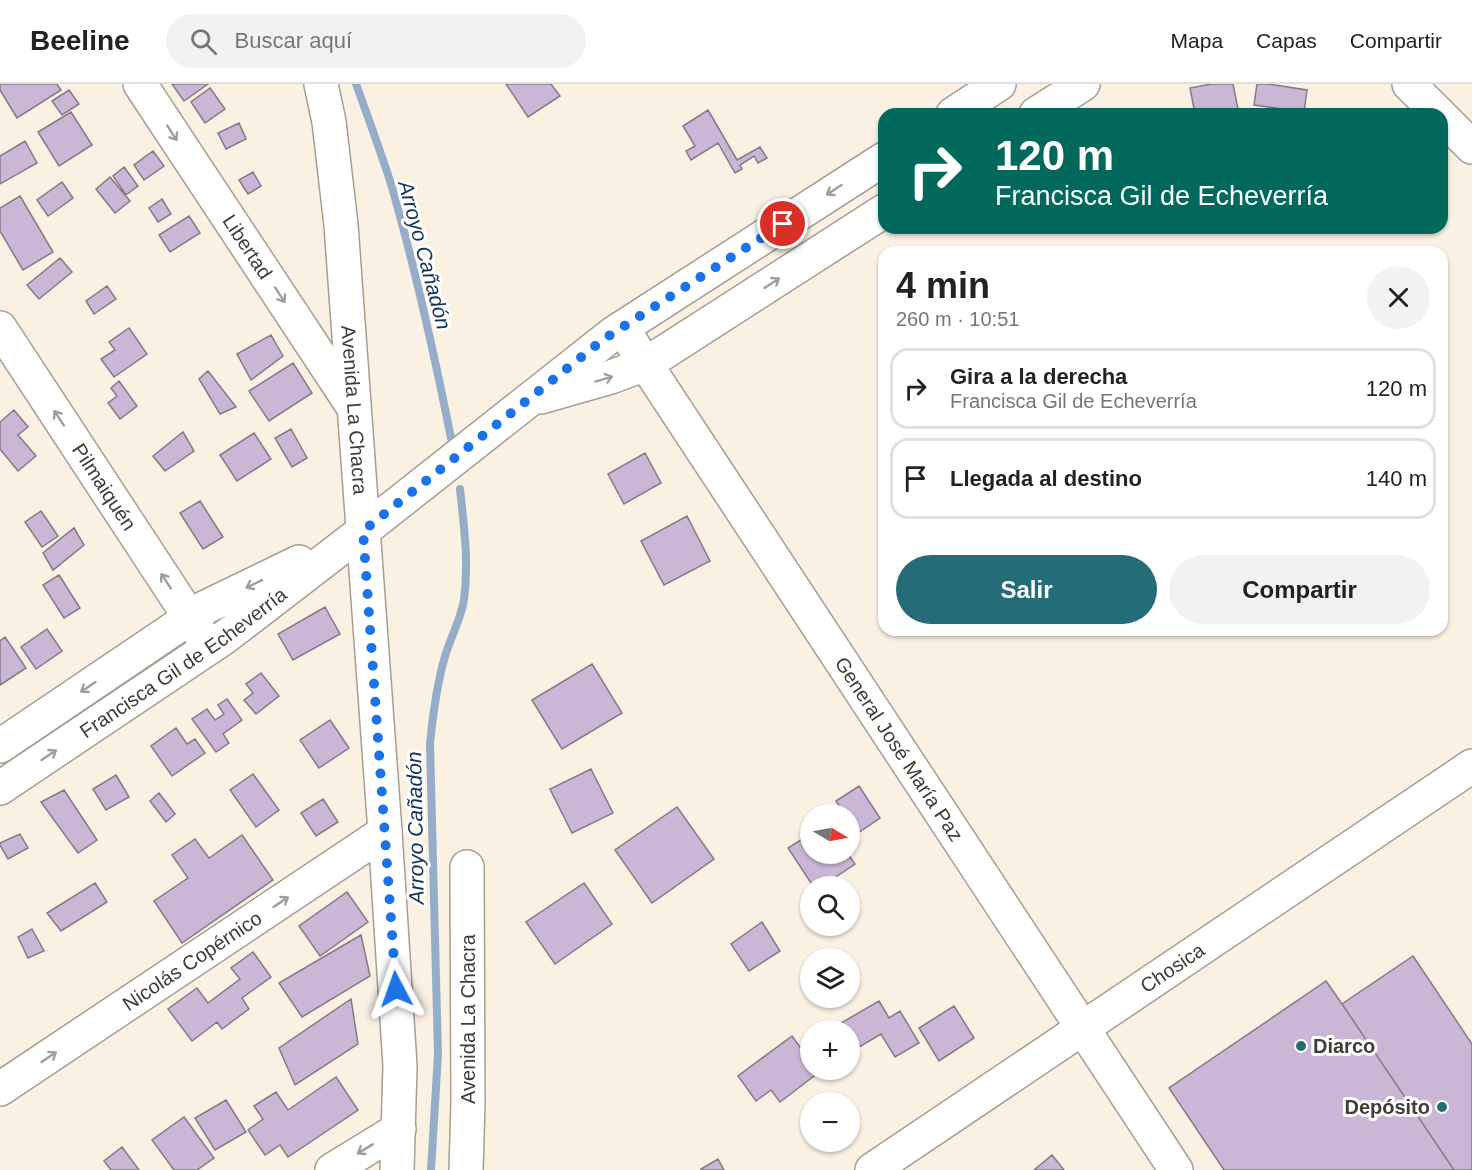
<!DOCTYPE html>
<html lang="es">
<head>
<meta charset="utf-8">
<style>
  body { margin:0; font-family:Arial,sans-serif; background:#f2f2f2; color:#222; height:100vh; display:flex; flex-direction:column; font-size:22px; white-space:nowrap }
  * { box-sizing:border-box; margin:0 }
  p { font-size:20px; color:#767676 }
  .icon { flex:none; width:33px; height:33px; fill:none; stroke:currentColor; stroke-width:2; stroke-linecap:round; stroke-linejoin:round }
  .map { position:relative; flex:1; overflow:hidden }
  .details { position:absolute; left:878px; top:162px; width:570px; height:390px; display:flex; flex-direction:column; background:#fff; border-radius:18px; box-shadow:0 2px 4px #0004 }
  .details>* { flex:none }
  .hud { position:absolute; left:878px; top:24px; width:570px; height:126px; border-radius:18px; box-shadow:0 2px 4px #0004; background:#00695c; color:#fff; overflow:hidden }
  .needle { width:39px; rotate:100deg }
  .tools { position:absolute; left:800px; top:720px; display:grid; gap:12px }
  .tools a { display:grid; place-items:center; width:60px; height:60px; border-radius:50%; background:#fff; box-shadow:0 2px 4px #0004; font-size:30px }
  .pin { position:absolute; display:grid; place-items:center; width:51px; height:51px; color:#fff; margin:-26px; border:3px solid #fff; border-radius:50%; box-shadow:0 2px 6px #0007 }
  .me { position:absolute; width:66px; margin:-33px; rotate:356deg; stroke-linejoin:round; filter:drop-shadow(0 0 4px #0008) }
  .turn { display:flex; align-items:center; gap:21px; height:126px; padding:0 18px; font-size:27px }
  .turn .icon { width:78px; height:78px; stroke-width:2.5 }
  .turn b { display:block; font-size:42px; line-height:51px }
  .round { display:grid; place-items:center; flex:none; width:63px; height:63px; border-radius:32px; background:#f2f2f2 }
  .overview { display:flex; align-items:center; justify-content:space-between; height:102px; padding:0 18px }
  h1 { font-size:36px; font-weight:800; line-height:45px }
  .button { display:flex; gap:12px; margin-top:auto; padding:12px 18px }
  .button a { flex:1; height:69px; border-radius:36px; background:#246c78; color:#fff; font-size:24px; font-weight:800; line-height:69px; text-align:center }
  .button a+a { background:#f2f2f2; color:#222 }
  ul { padding:0; list-style:none }
  li { display:flex; align-items:center; gap:18px; height:81px; margin:0 12px 9px; padding:0 6px; border:3px solid #e0e0e0; border-radius:18px }
  li div { flex:1 }
  li b { display:block; font-size:22px }
  li em { font-style:normal }
  header { display:flex; align-items:center; gap:36px; box-sizing:border-box; height:84px; padding:0 30px; background:#fff; border-bottom:2px solid #e0e0e0 }
  header strong { font-size:28px }
  nav { display:flex; gap:33px; margin-inline-start:auto; font-size:21px }
  .search { width:420px; height:54px; background:#f2f2f2; display:flex; align-items:center; gap:15px; box-sizing:border-box; padding:0 21px; border-radius:33px; color:#767676; font-size:22px }
  .map>svg:first-child { display:block }
</style>
</head>
<body>
<header>
<strong>Beeline</strong>
<div class="search"><svg class="icon" aria-label="search" viewBox="0 0 24 24"><circle cx="10" cy="10" r="6"/><path d="M15 15l6 6"/></svg>Buscar aquí</div>
<nav><a>Mapa</a><a>Capas</a><a>Compartir</a></nav>
</header>
<div class="map">
<svg width="1472" height="1086" viewBox="0 0 1472 1086">
  <rect width="100%" height="100%" fill="#faf1e3"/>
  <g fill="none" stroke-linecap="round" stroke-linejoin="round">
    <path stroke="#96adc9" stroke-width="8" d="M356,0C368,33 380,66 391,100C415,183 434,269 451,354
      M431,1086L438,970L430,660C433,629 437,598 446,569C452,551 461,534 464,516C469,479 464,442 460,405"/>
  </g>
  <path fill="#cbb6d5" stroke="#837a87" stroke-width="1.5" d="M0,0H57L61,6L17,34L0,6Z
    M172,0H208L184,17Z
    M506,0H551L560,12L528,33Z
    M1211,0H1233L1239,30H1195L1190,4Z
    M1257,0H1268L1307,6L1304,28L1254,21Z
    M210,4L225,25L205,39L191,18Z
    M69,6L79,20L62,31L52,17Z
    M708,26L737,76L760,63L767,74L758,79L754,72L740,81L742,85L735,89L718,59L691,76L686,67L695,62L683,42Z
    M71,28L92,61L59,82L38,48Z
    M239,39L246,55L226,65L218,49Z
    M25,57L37,79L0,100V72Z
    M153,67L164,82L144,96L134,81Z
    M124,83L138,102L126,111L113,92Z
    M253,88L261,102L248,110L239,96Z
    M110,93L130,117L115,129L96,105Z
    M62,98L73,114L48,132L37,116Z
    M20,112L53,168L23,186L0,147V124Z
    M162,115L171,130L158,138L149,124Z
    M189,132L200,149L170,168L159,151Z
    M60,174L72,188L39,215L27,201Z
    M107,202L116,215L94,230L86,217Z
    M129,244L147,270L114,293L101,275L115,266L109,258Z
    M271,251L283,272L251,296L237,270Z
    M293,279L312,309L269,337L249,307Z
    M208,287L236,323L220,330L199,295Z
    M119,297L137,322L120,335L108,319L117,312L111,304Z
    M14,326L28,343L18,351L36,372L18,387L0,365V338Z
    M291,345L307,374L292,383L275,354Z
    M183,348L194,367L165,387L153,372Z
    M254,349L271,375L237,397L220,371Z
    M645,369L661,399L624,420L608,390Z
    M200,417L223,453L203,465L180,429Z
    M41,427L58,452L42,463L25,438Z
    M687,432L710,477L664,501L641,457Z
    M74,444L84,461L53,486L43,469Z
    M59,491L80,524L64,534L43,501Z
    M325,523L340,550L293,576L278,550Z
    M47,545L62,567L36,585L21,563Z
    M5,553L26,584L0,601V557Z
    M592,580L622,629L562,665L532,616Z
    M261,589L279,612L256,630L244,616L253,609L246,600Z
    M227,615L242,636L223,650L229,659L216,668L192,635L207,625L215,636L224,630L218,621Z
    M330,636L349,664L319,684L300,656Z
    M176,644L187,660L195,655L205,669L172,692L151,662Z
    M591,685L613,729L572,749L550,705Z
    M253,690L279,726L256,743L230,706Z
    M116,691L129,713L106,726L93,705Z
    M859,702L880,734L849,755V730H840L843,728L836,717Z
    M64,706L97,756L78,769L41,718Z
    M159,709L175,730L166,738L150,717Z
    M323,715L338,738L316,752L301,729Z
    M677,723L714,775L652,819L615,766Z
    M20,750L28,764L8,775L0,761V759Z
    M810,750V770H848L855,780L822,802H813L788,764Z
    M242,751L273,796L182,859L154,817L188,794L172,771L195,755L209,774Z
    M95,799L107,818L61,847L47,829Z
    M584,799L612,840L555,880L526,838Z
    M347,808L368,838L320,872L299,842Z
    M762,838L780,867L749,887L731,860Z
    M32,845L44,867L28,874L18,853Z
    M361,851L370,892L302,933L279,899Z
    M253,868L271,893L242,914L249,925L222,945L217,938L192,957L168,925L197,904L208,919L240,895L231,884Z
    M1413,872L1472,960V1086H1454L1342,920Z
    M1326,897L1342,920L1454,1086H1224L1169,1004Z
    M351,915L358,960L295,1001L279,964Z
    M879,917L889,934L900,927L919,959L895,973L881,950L849,969V946H829Z
    M954,922L974,954L939,977L919,944Z
    M792,952L810,977V986H816L818,989L780,1018L771,1006L756,1017L738,992Z
    M336,993L358,1026L288,1073L280,1061L265,1071L248,1046L263,1035L254,1022L276,1008L288,1026Z
    M226,1016L246,1048L215,1066L195,1034Z
    M184,1033L214,1074L197,1086H174L152,1056Z
    M122,1063L139,1086H111L104,1077Z
    M1052,1071L1064,1086H1034Z
    M718,1075L724,1086H701V1085Z"/>
  <g fill="none" stroke-linecap="round" stroke-linejoin="round">
    <defs>
      <g id="minor">
        <path id="s1" d="M140,0L354,324"/>
        <path id="s2" d="M321,0L329,38L341,141L385,748L400,982L397,1086"/>
        <path d="M1409,0L1439,30"/>
        <path d="M953,30L999,0"/>
        <path d="M1036,30L1083,0"/>
        <path d="M1442,33L1472,63"/>
        <path id="s3" d="M0,244L202,552"/>
        <path id="s4" d="M622,244L1176,1086"/>
        <path d="M541,313L611,293L646,280L884,127"/>
        <path d="M0,662L206,523L299,478"/>
        <path id="s5" d="M0,704L225,553L363,447L614,249L884,75"/>
        <path id="s6" d="M0,1005L385,748"/>
        <path d="M332,1086L399,1045"/>
        <path d="M466,1086L468,1019L467,783"/>
        <path id="s7" d="M872,1086L1472,682"/>
      </g>
    </defs>
    <use href="#minor" stroke="#a79e91" stroke-width="36"/>
    <use href="#minor" stroke="#fff" stroke-width="33"/>
  </g>
  <defs><path id="oneway-shaft" d="M-6 0H5M1.5-3L5.5 0L1.5 3" fill="none" stroke-width="1.6" stroke-linecap="round" stroke-linejoin="round" transform="scale(1.5)"/></defs>
  <g stroke="#a09e9b">
    <use href="#oneway-shaft" transform="translate(172 49) rotate(57)"/>
    <use href="#oneway-shaft" transform="translate(834 106) rotate(147)"/>
    <use href="#oneway-shaft" transform="translate(772 199) rotate(-33)"/>
    <use href="#oneway-shaft" transform="translate(280 211) rotate(57)"/>
    <use href="#oneway-shaft" transform="translate(604 295) rotate(-17)"/>
    <use href="#oneway-shaft" transform="translate(59 334) rotate(-123)"/>
    <use href="#oneway-shaft" transform="translate(166 497) rotate(-123)"/>
    <use href="#oneway-shaft" transform="translate(254 500) rotate(154)"/>
    <use href="#oneway-shaft" transform="translate(88 603) rotate(146)"/>
    <use href="#oneway-shaft" transform="translate(49 671) rotate(-34)"/>
    <use href="#oneway-shaft" transform="translate(281 818) rotate(-34)"/>
    <use href="#oneway-shaft" transform="translate(49 973) rotate(-34)"/>
    <use href="#oneway-shaft" transform="translate(365 1065) rotate(149)"/>
  </g>
  <g fill="none" stroke-linecap="round" stroke-linejoin="round">
    <path stroke="#1a73e8" stroke-width="10" stroke-dasharray="0 18" d="M396,905L363,447L604,255L783,140"/>
  </g>
  <g fill="#246c78" stroke="#fff" stroke-width="2">
    <circle cx="1301" cy="962" r="6"/>
    <circle cx="1442" cy="1023" r="6"/>
  </g>
  <g text-anchor="middle" dominant-baseline="central" stroke-width="6" stroke-linejoin="round" paint-order="stroke">
    <g font-size="20" fill="#403c37" stroke="#fff">
      <text stroke="none"><textPath href="#s1" startOffset="195">Libertad</textPath></text>
      <text stroke="none"><textPath href="#s2" startOffset="328">Avenida La Chacra</textPath></text>
      <text stroke="none"><textPath href="#s3" startOffset="190">Pilmaiquén</textPath></text>
      <text stroke="none"><textPath href="#s5" startOffset="222">Francisca Gil de Echeverría</textPath></text>
      <text stroke="none"><textPath href="#s4" startOffset="504">General José María Paz</textPath></text>
      <text stroke="none"><textPath href="#s6" startOffset="231">Nicolás Copérnico</textPath></text>
      <text stroke="none"><textPath href="#s7" startOffset="362">Chosica</textPath></text>
      <text transform="translate(468 935) rotate(-90)">Avenida La Chacra</text>
    </g>
    <g font-size="20" font-weight="bold" fill="#403c37" stroke="#fff" text-anchor="start">
      <text x="1313" y="962">Diarco</text>
      <text x="1430" y="1023" text-anchor="end">Depósito</text>
    </g>
    <g font-size="21" font-style="italic" fill="#103459" stroke="#fff">
      <text transform="translate(425 171) rotate(75)">Arroyo Cañadón</text>
      <text transform="translate(415 744) rotate(-91)">Arroyo Cañadón</text>
    </g>
  </g>
</svg>
<div class="tools">
<a><svg class="needle" viewBox="-14 -14 28 28"><path d="M0-13l5 13h-10z" fill="#e53935"/><path d="M0 13l5-13h-10z" fill="#767676"/></svg></a>
<a><svg class="icon" aria-label="search" viewBox="0 0 24 24"><circle cx="10" cy="10" r="6"/><path d="M15 15l6 6"/></svg></a>
<a><svg class="icon" aria-label="layers" viewBox="0 0 24 24"><path d="M12 4l9 5-9 5-9-5zM3 14l9 5 9-5"/></svg></a>
<a>+</a>
<a>−</a>
</div>
<div class="pin" style="left:783px;top:140px;background:#d93025"><svg class="icon" aria-label="arrive" viewBox="0 0 24 24"><path d="M6 21V4h12l-3 4 3 4H6"/></svg></div>
<svg class="me" style="left:396px;top:905px" viewBox="-20 -20 40 40"><path d="M0-17L14 15 0 8-14 15z" fill="#1a73e8" stroke="#fff" stroke-width="4"/></svg>
<div class="hud">
<div class="turn"><svg class="icon" aria-label="right" viewBox="0 0 24 24"><path d="M7 20v-9h11M14 6l5 5-5 5"/></svg><div><b>120 m</b>Francisca Gil de Echeverría</div></div>
</div>
<section class="details">
<div class="overview"><div><h1>4 min</h1><p>260 m · 10:51</p></div><a class="round"><svg class="icon" aria-label="close" viewBox="0 0 24 24"><path d="M6 6l12 12M18 6L6 18"/></svg></a></div>
<ul>
<li><svg class="icon" aria-label="right" viewBox="0 0 24 24"><path d="M7 20v-9h11M14 6l5 5-5 5"/></svg><div><b>Gira a la derecha</b><p>Francisca Gil de Echeverría</p></div><em>120 m</em></li>
<li><svg class="icon" aria-label="arrive" viewBox="0 0 24 24"><path d="M6 21V4h12l-3 4 3 4H6"/></svg><div><b>Llegada al destino</b></div><em>140 m</em></li>
</ul>
<div class="button"><a>Salir</a><a>Compartir</a></div>
</section>
</div>
</body>
</html>
